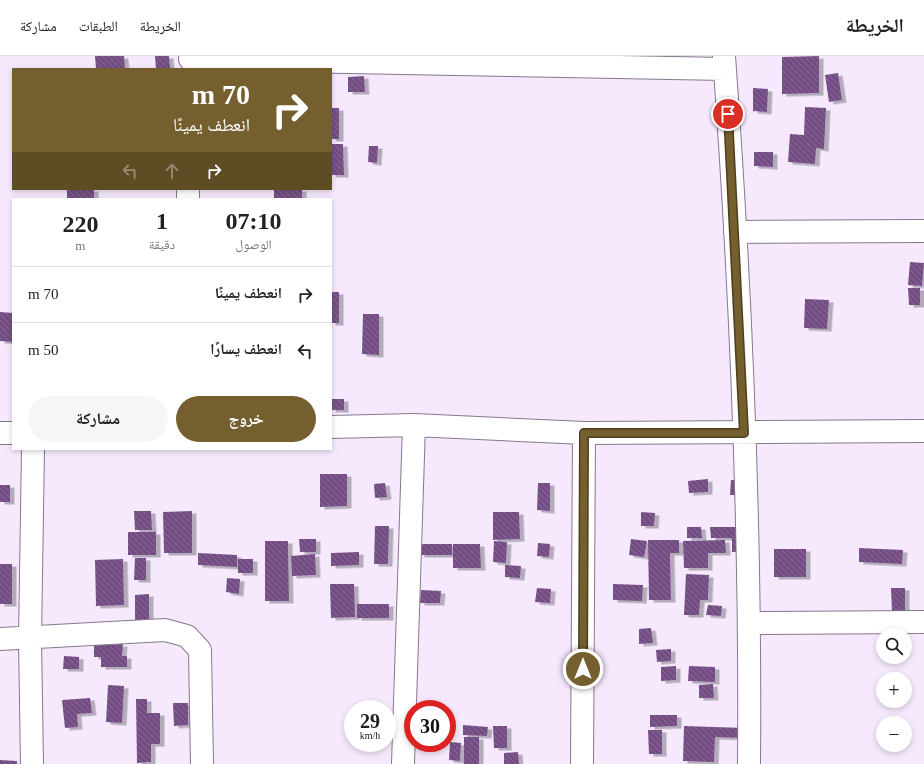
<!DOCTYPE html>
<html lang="ar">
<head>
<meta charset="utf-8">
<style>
  body { margin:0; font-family:"Times New Roman","Noto Naskh Arabic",serif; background:#f6f6f6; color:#202124; direction:rtl; height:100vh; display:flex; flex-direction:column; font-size:15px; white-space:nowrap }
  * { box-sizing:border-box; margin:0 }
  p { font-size:13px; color:#757577 }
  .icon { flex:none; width:22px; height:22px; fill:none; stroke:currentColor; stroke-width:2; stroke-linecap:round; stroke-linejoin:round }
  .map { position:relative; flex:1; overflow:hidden; direction:ltr }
  .sheet { position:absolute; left:12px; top:142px; width:320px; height:252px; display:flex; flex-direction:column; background:#fff; border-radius:0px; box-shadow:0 2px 6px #0003; direction:rtl }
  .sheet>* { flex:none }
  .top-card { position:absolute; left:12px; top:12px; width:320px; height:122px; border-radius:0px; box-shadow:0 2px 6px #0003; direction:rtl; background:#765f2f; color:#fff; overflow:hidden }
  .fabs { position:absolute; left:876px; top:572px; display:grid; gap:8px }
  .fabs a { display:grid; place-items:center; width:36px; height:36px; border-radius:50%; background:#fff; box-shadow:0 2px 6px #0003; font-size:20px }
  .speed { position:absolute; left:344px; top:644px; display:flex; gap:8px; font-size:20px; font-weight:700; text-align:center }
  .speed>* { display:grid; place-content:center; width:52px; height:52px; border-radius:50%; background:#fff; box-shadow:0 2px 6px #0003; line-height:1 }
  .speed small { font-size:10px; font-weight:400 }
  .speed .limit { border:6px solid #d22; background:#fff; color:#111 }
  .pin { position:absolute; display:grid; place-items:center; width:34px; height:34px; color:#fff; margin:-17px; border:2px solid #fff; border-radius:50%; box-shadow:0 1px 4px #0007 }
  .me { position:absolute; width:44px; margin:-22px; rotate:0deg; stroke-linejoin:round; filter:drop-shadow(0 0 3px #0008) }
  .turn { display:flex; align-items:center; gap:14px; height:84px; padding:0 16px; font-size:18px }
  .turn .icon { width:52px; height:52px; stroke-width:2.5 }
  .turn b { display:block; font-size:28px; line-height:34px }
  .lanes { display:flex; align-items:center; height:38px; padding:0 16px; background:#0003; justify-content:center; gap:20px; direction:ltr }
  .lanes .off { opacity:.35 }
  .eta { display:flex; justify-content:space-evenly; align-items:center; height:68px; text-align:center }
  .eta b { font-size:24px; font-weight:700; line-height:28px }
  .button { display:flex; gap:8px; margin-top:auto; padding:8px 16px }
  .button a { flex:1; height:46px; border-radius:24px; background:#765f2f; color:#fff; font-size:16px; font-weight:700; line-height:46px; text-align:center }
  .button a+a { background:#f6f6f6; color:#202124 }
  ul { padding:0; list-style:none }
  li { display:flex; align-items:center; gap:12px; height:56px; padding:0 16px; border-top:1px solid #e0e0e0 }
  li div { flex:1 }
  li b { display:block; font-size:15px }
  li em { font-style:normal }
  header { display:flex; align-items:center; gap:24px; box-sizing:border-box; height:56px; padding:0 20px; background:#fff; border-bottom:1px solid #e0e0e0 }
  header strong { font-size:19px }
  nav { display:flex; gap:22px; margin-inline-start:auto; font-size:14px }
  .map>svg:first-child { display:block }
</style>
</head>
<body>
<header>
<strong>الخريطة</strong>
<nav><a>الخريطة</a><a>الطبقات</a><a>مشاركة</a></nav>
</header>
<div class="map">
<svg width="924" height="708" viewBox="0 0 924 708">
  <defs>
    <pattern id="building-back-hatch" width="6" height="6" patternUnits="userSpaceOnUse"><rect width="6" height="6" fill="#734e84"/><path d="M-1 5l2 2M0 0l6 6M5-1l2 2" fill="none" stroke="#876b94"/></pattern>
    <filter id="shadow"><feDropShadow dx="4.5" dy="2.5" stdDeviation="0" flood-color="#0004"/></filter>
  </defs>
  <rect width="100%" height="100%" fill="#f6e9fd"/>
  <path fill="url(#building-back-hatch)" filter="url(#shadow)" d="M95,0H124L125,13H96Z
    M155,0H169L170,12L156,13Z
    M819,0V37L782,38V1Z
    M838,17L842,44L829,46L825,19Z
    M364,20L365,36H348V21Z
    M753,32L768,33L767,56L753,55Z
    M805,51L826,52L824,93L816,92L815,108L788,106L790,78L804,79Z
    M331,52H339V83H331Z
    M331,88H343L344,119H331Z
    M369,90H378L377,107L368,106Z
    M754,96H773V111L754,110Z
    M67,133H94V143H67Z
    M274,133H302V143H274Z
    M910,206L924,207L922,230L908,229Z
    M908,232H920V249H909Z
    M331,236H339V267H331Z
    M805,243L829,244L827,273L804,272Z
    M0,256L13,257V286L0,285Z
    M363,258H379V299L362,298Z
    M331,343H344V354H331Z
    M320,418H347V450L320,451Z
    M708,423V436L689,437L688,425Z
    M731,424H745L744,439H730Z
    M385,427L387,441L375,442L374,428Z
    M538,427H550V455L537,454Z
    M0,429H10V446H0Z
    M134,455H151L152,474H135Z
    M192,455V497H164L163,456Z
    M493,456H519L520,483L493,484Z
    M641,456L655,457L654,470H641Z
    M375,470H389L388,508H374Z
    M687,471H701L702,482H687Z
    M710,471H746V496H732V482H711Z
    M128,476H156V499H128Z
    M299,483H316V496H300Z
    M631,483L647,485L644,501L629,499Z
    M648,484H679V497H670L671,544H649Z
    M725,484L726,497H708V512H684L683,485Z
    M265,485H288L289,545H265Z
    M494,485L507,486L506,507L493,506Z
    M538,487L550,488L549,501L537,500Z
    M420,488H452V499H420Z
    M453,488H480L481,512H453Z
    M859,492L903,494L902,508L859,506Z
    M774,493H806V521H774Z
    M359,496V509L331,510V497Z
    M198,497L237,499V511L198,509Z
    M315,498L316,519L292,520L291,500Z
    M135,502H146V524H134Z
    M123,503L124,549L96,550L95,504Z
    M238,503H253V517H238Z
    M0,508H12V548H0Z
    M505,509L521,510L520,522L505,521Z
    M686,518L709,519L708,544H700L699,559H684Z
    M227,522L240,523L239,538L226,536Z
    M330,528H354L355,561L331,562Z
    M613,528L643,529L642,545L613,544Z
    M537,532L551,533L550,547L535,546Z
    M891,532H905V557H892Z
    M421,534L441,535L440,547H420Z
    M149,538V565H135V539Z
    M357,548H389V562H357Z
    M708,549L722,550L721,560L706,559Z
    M651,572L653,587L639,588V573Z
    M123,588L122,600H127V611H101V601H94V589Z
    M671,593V605L657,606L656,594Z
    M64,600L79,601V613H63Z
    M676,610V624L661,625V611Z
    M689,610L715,611V626L688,625Z
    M713,628L714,642H699V629Z
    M108,629L124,630L122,667L106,666Z
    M90,642L92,657L77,658L78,671L65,672L62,644Z
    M136,643H147V657H160V688H151V706L137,707Z
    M173,647H188V669L174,670Z
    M650,659H677V670L650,671Z
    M463,669L488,671L487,680L463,679Z
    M493,670H507V692H494Z
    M684,670L745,672L744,682L715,681L714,706L683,705Z
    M648,674H662V698H649Z
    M464,681H479V708H464Z
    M450,686L461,687L460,705L449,704Z
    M518,696L519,708H504V697Z
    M0,704L17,705V708H0Z"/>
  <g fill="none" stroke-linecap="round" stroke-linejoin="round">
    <defs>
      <path id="street" d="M724,0C741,235 751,472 749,708
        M190,3L725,13
        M188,143V133
        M735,176L924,175
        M331,371L414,369L584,377L924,375
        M0,377H13
        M750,567L924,566
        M0,583L165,574L187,580L200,594L202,708
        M32,708L30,583L33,393
        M403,708L414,369
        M582,708L584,377"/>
    </defs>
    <use href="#street" stroke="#87778e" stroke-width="24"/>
    <use href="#street" stroke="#fff" stroke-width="22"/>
  </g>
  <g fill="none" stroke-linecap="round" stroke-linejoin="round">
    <defs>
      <path id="route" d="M583,613L584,377H744L728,58"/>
    </defs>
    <use href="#route" stroke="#4d3e1f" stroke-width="10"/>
    <use href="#route" stroke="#765f2f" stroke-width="7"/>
  </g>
</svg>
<div class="fabs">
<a><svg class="icon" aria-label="search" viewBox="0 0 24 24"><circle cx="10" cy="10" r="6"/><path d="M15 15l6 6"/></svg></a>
<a>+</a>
<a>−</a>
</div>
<div class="speed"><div>29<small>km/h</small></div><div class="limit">30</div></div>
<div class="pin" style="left:728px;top:58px;background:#d93025"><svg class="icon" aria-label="arrive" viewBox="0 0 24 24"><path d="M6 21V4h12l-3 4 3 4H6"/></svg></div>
<svg class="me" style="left:583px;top:613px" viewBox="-20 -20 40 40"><circle r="17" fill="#765f2f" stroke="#fff" stroke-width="3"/><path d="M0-11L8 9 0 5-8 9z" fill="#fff"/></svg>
<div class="top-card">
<div class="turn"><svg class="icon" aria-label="right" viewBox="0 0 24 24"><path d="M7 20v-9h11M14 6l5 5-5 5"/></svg><div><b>70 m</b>انعطف يمينًا</div></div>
<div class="lanes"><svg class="icon off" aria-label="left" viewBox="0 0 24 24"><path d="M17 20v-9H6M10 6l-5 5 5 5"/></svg><svg class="icon off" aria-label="ahead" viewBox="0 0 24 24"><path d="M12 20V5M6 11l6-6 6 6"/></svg><svg class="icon" aria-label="right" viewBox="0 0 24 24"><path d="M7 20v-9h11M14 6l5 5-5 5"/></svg></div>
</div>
<section class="sheet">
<div class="eta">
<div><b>07:10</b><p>الوصول</p></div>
<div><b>1</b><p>دقيقة</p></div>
<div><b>220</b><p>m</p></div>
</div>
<ul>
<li><svg class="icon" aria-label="right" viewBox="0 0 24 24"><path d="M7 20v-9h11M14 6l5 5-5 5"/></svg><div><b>انعطف يمينًا</b></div><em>70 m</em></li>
<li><svg class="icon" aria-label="left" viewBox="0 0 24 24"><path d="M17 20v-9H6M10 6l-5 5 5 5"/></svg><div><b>انعطف يسارًا</b></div><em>50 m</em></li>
</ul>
<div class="button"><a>خروج</a><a>مشاركة</a></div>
</section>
</div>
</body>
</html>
